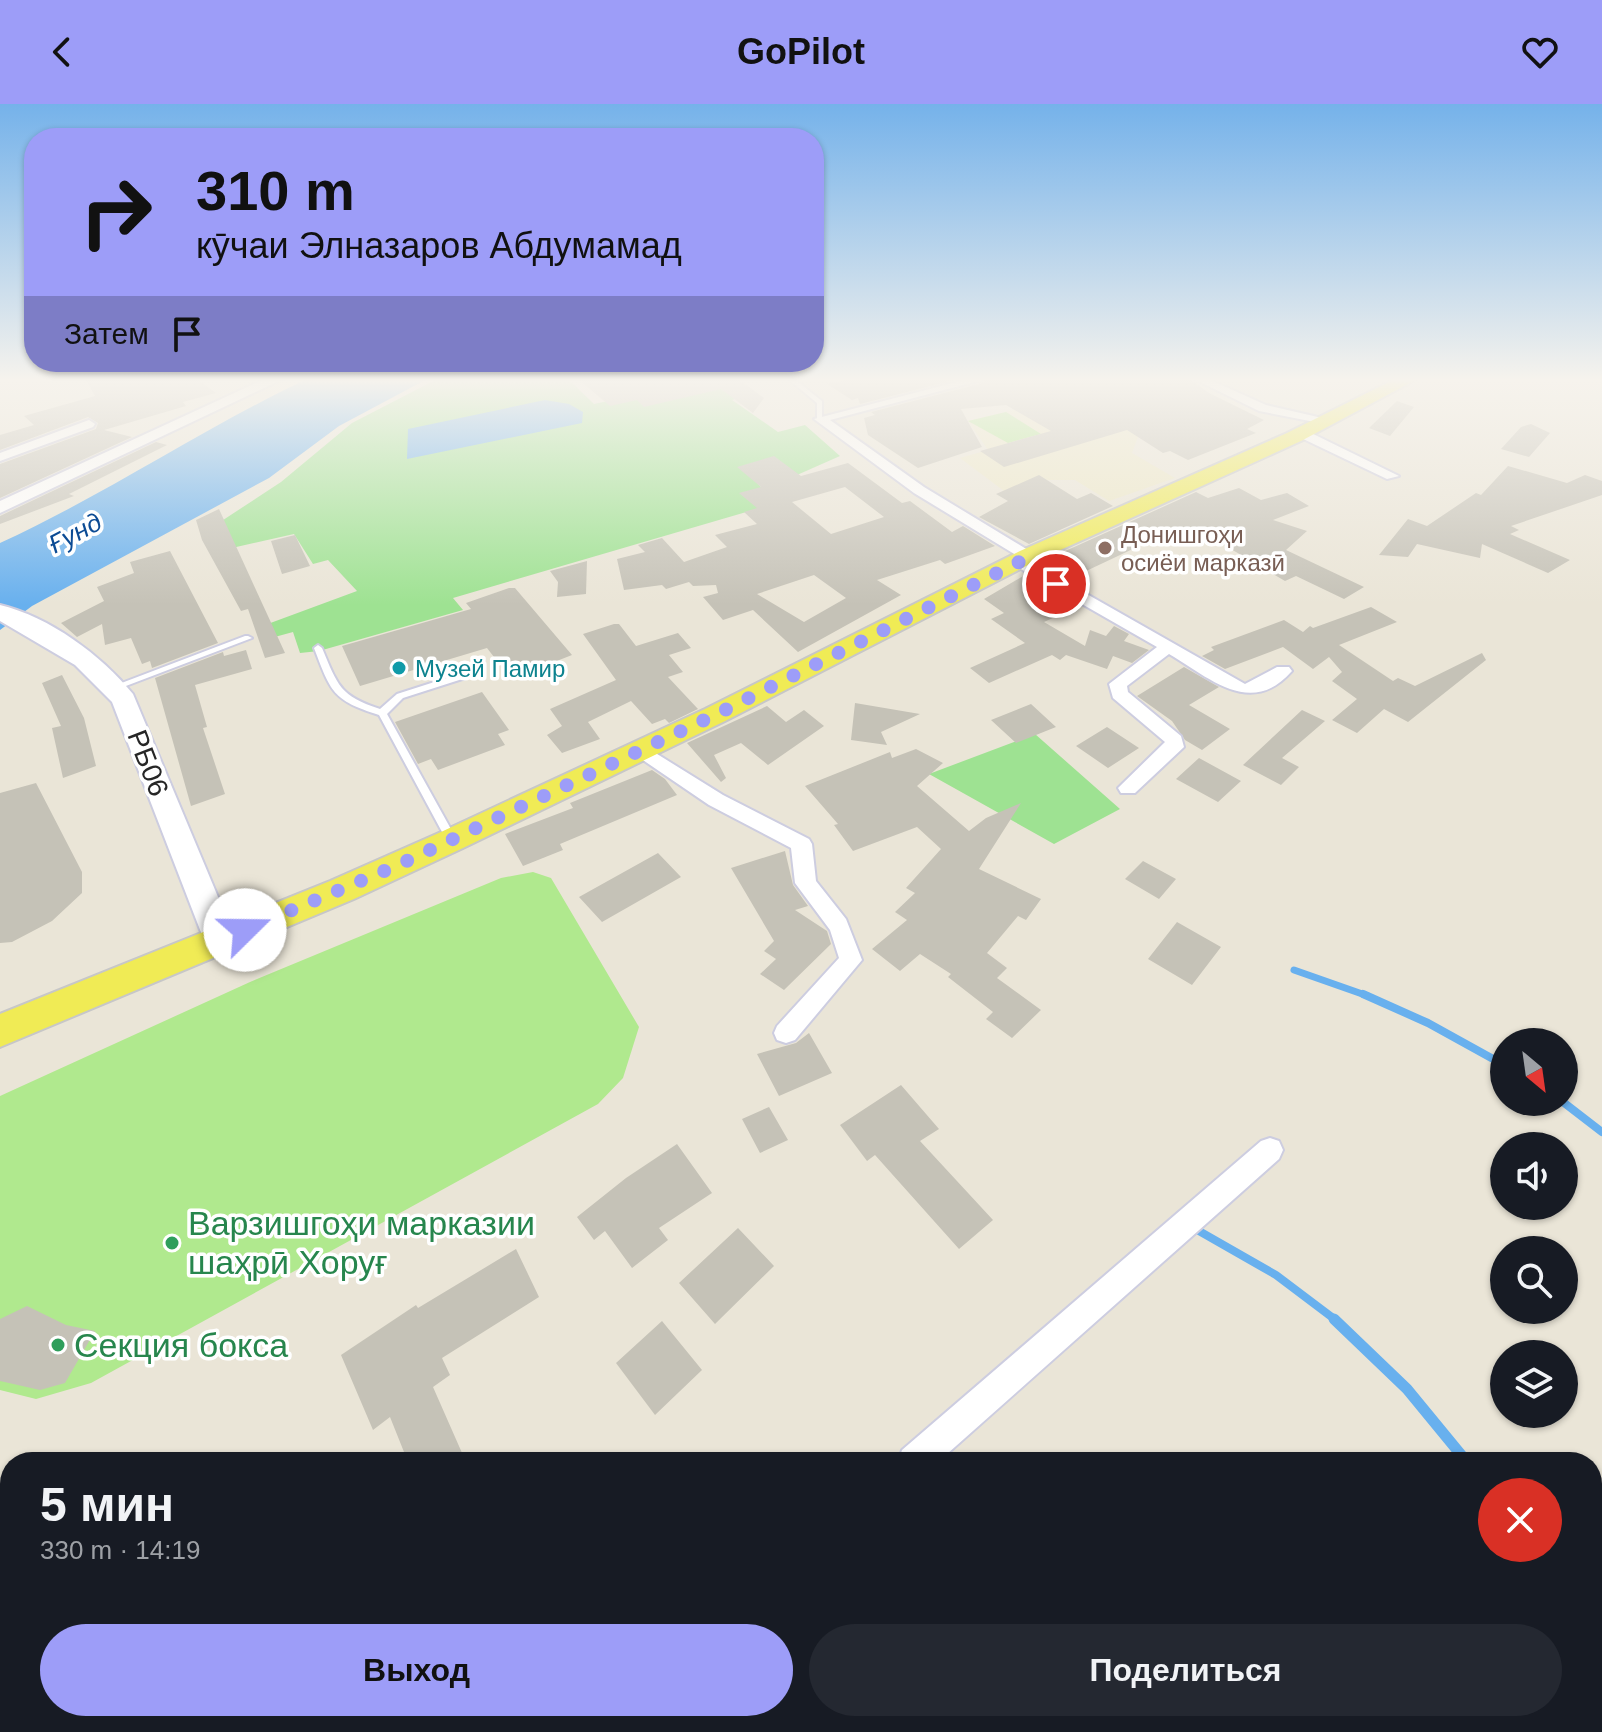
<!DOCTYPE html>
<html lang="ru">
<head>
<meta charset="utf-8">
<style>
  body { margin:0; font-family:Arial,sans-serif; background:#242831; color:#f1f3f6; height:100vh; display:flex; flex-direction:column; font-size:30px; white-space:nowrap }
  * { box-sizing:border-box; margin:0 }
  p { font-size:26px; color:#9ea1a6 }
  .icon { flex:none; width:44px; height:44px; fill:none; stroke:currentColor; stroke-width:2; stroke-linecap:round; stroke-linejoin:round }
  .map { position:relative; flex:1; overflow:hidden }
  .panel { position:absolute; left:0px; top:1348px; width:1602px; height:280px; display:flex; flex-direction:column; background:#171b24; border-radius:32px 32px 0 0; box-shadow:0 2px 6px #0004 }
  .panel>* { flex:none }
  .top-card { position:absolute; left:24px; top:24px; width:800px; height:244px; border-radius:32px; box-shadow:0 2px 6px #0004; background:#9d9df8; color:#111; overflow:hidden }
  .needle { width:52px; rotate:151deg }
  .buttons { position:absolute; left:1490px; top:924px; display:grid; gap:16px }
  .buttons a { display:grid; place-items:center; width:88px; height:88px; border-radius:50%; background:#171b24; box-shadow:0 2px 6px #0004; font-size:40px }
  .pin { position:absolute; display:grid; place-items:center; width:68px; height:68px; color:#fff; margin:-34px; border:4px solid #fff; border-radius:50%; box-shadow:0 2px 8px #0007 }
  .me { position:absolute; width:88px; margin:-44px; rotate:68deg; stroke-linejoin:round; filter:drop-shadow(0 0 6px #0008) }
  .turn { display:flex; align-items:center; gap:28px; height:168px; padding:0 40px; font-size:36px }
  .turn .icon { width:104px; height:104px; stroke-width:2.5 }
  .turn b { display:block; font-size:56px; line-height:68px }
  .then { display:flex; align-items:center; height:76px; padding:0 40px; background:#0003; gap:16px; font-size:30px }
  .round { display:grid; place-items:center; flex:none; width:84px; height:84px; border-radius:42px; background:#242831 }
  .headline { display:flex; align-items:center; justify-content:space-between; height:136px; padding:0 40px }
  h1 { font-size:48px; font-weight:700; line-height:60px }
  .primary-button { display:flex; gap:16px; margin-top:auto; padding:16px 40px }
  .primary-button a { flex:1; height:92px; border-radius:48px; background:#9d9df8; color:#111; font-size:32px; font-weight:700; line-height:92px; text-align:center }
  .primary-button a+a { background:#242831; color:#f1f3f6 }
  header { display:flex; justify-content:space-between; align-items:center; height:104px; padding:0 40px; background:#9d9df8; color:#111; font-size:36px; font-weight:700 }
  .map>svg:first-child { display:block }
</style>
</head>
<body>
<header><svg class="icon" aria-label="back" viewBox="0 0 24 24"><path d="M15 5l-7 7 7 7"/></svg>GoPilot<svg class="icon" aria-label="heart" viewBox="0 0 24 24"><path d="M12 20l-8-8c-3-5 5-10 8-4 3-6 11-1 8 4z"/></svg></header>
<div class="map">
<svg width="1602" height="1628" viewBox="0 0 1602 1628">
  <rect width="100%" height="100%" fill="#eae5d7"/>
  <path fill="#ece7c6" d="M1087,288L1139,330L1132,349L1175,374L1109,397L1075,376H1043L1041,372L1004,387L960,354L988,346L968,317Z"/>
  <path fill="#9ee292" d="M439,274H567L594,300L706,276L738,294L732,296L778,328L805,321L840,352L797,371L757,379L777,399L453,494L463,506L319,547L300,549L293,528L271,534L265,521L357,487L328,456L313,460L294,430L223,446L214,422L281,378L352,319Z
    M1035,630L1120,705L1054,740L929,670Z"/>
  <path fill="#b0e98e" d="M1006,308L1041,330L1008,339L968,317Z
    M533,768L551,774L639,923L623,974L598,1000L91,1279L36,1295L0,1286V992L250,878L501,774Z"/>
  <path fill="#68b0ee" d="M309,274H429L339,322L269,374L32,502L0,526V439C107,390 203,324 309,274Z
    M545,296L569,300L583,308L582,319L407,355L408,325Z"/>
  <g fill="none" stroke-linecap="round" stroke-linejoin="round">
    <path stroke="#68b0ee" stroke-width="7" d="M1294,866L1368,892"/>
    <path stroke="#68b0ee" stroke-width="8" d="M1363,890L1428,919L1504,961
      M1563,998L1602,1028
      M1192,1123L1276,1171L1337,1217"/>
    <path stroke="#68b0ee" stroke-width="11" d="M1334,1215L1407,1285L1467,1358
      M1592,1556L1602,1568
      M602,1623L604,1628"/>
  </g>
  <path fill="#c5c2b7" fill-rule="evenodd" d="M85,274H196L216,289L183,298L186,302L104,326L132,333L0,394V360L96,325L98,319L88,313L0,346V331L34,321L24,312L95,292Z
    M577,274H737L764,294L753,309L721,285L644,303L637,296L610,302Z
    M853,274H962L860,300L858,294L852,296L827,280Z
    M983,274H1189L1209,289L1264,316L1247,325L1256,329L1188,356L1170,347L1163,349L1127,326L1004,363L980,347L1051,327L1006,301L961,305L982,343L918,364L868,331L864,314L875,311L871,308L983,279Z
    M1397,297L1414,303L1390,332L1369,324Z
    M1531,320L1550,329L1529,353L1501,345L1521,323Z
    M156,338L167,341L69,390L74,392L0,420V412Z
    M774,352L801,372L848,359L902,399L910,397L952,428L963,422L995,442L945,460L940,456L877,476L901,491L798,548L753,506L723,516L703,493L718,489L716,481L693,482L689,478L666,485L662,481L624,486L617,455L645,448L638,441L662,434L684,458L727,443L715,431L757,420L744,408L757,404L739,389L761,383L737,363ZM845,383L884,413L831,430L792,398ZM814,471L846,494L804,518L757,490Z
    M1508,362L1567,379L1585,371L1602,377V391L1511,422L1519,426L1510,430L1570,456L1548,469L1482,440L1480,454L1417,440L1408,453L1379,451L1408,415L1427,422L1476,389L1481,391Z
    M1039,371L1077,395L1091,389L1113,402L1029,440L979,413L1008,397L996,390Z
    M1239,384L1261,396L1287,389L1309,402L1273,416L1307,427L1286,446L1364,483L1344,495L1296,472L1285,477L1214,435L1193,442L1171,427L1067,476L1042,461L1055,454L1052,453L1196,388L1208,394Z
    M219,405L256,486L285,549L265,554L248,505L241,507L202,436L196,416Z
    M295,431L310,462L282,470L271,437Z
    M170,447L218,539L152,564L150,557L142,560L131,534L105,541L102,520L77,533L61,519L104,497L97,483L134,469L130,458Z
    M587,457L586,490L557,493L558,478L550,467Z
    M1025,471L1079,502L1044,518L1085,542L1090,526L1106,532L1114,522L1129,530L1124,537L1149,546L1132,559L1113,552L1107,565L1066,551L1060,556L1052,551L989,579L970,564L1025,539L991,515L1004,509L984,495Z
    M509,484H515L572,551L511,575L487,544L360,582L342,542L471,505L466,499Z
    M1371,503L1397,518L1339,541L1393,577L1398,574L1415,582L1482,549L1486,556L1408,618L1384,605L1357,629L1332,616L1357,595L1332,577L1342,568L1329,553L1313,565L1283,543L1225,565L1202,552L1214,546L1211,543L1284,516L1303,528L1310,522L1313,524Z
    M614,520H619L636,542L678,529L691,544L669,551L683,568L668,573L698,605L669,619L665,615L652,620L631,597L588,618L600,635L562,649L547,631L562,622L550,605L616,576L583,530Z
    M246,546L252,565L195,581L207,623L203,624L225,690L191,702L155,574L223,548L224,552Z
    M1184,563L1219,583L1189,601L1230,625L1202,646L1185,636L1172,617L1137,592Z
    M62,571L84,614L96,662L63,674L52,624L61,622L42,579Z
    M482,588L509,626L498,630L505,641L438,666L431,655L418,660L395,618Z
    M855,599L920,610L881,628L887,641L851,636Z
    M1031,600L1056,623L1016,639L991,616Z
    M767,602L786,618L804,606L824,622L768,661L741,639L714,651L726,674L721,678L687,639Z
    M1302,606L1325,617L1282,654L1299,663L1281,681L1243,661Z
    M1107,623L1139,644L1108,664L1076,642Z
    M916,645L943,659L917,682L969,727L986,714L1021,699L979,765L1041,795L1026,816L1018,812L987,849L1007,864L997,874L1041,906L1012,934L986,915L993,908L948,873L951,870L920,850L900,867L872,845L907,816L895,808L915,789L906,784L941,745L917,723L853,747L834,721L838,720L805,682L890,648L892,654Z
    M1199,654L1241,677L1218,698L1176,675Z
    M652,666L665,675L677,691L560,740L563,746L523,762L505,730L573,704L570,699Z
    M36,679L82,768V789L52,817L12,838L0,839V689Z
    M785,747L793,781L808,802L795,806L827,827L831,840L784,886L760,870L776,855L764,847L774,837L731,764Z
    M658,749L681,773L602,818L579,793Z
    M1143,757L1176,775L1159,795L1125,775Z
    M1177,818L1221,843L1192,881L1148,855Z
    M809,929L832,969L779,992L757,950L796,939Z
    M901,981L939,1025L920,1037L993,1116L959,1145L875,1051L867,1057L840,1021Z
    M769,1003L788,1036L760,1049L742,1015Z
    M677,1040L712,1089L659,1124L668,1136L632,1164L605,1127L594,1136L577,1113L626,1074Z
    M738,1124L774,1162L715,1220L679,1179Z
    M516,1145L539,1193L442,1254L450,1271L433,1283L466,1358H408L390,1313L373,1326L341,1251L416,1201L418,1204Z
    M27,1202L66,1221L95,1227L65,1279L40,1286L0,1277V1215Z
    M662,1217L702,1266L655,1311L616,1259Z"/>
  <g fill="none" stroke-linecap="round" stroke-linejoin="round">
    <defs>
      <path id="service" d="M787,274H793L822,297V316L817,315V299Z
        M245,532H248L252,534L118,585H112L111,583Z
        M318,541L322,544C338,582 340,592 380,605L397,590L475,565H481V569L403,594L387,610L457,736L456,739H448L379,611C332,596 331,588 314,544Z"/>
      <path id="minor" d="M972,274L982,276L830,316L924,383L1033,449V455L1027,456L1245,580L1277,563H1289L1292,567C1251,614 1210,574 1169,550L1127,582L1128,588L1181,632L1184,643L1135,689H1121L1118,684L1165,638L1113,594L1109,580L1157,543L1014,461V455L1021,454L914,389L814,315Z
        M1192,274H1206L1266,301L1331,316L1325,320L1259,307Z
        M89,316L95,320L93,323L0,357V349Z
        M1297,326H1305L1399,372L1387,375L1297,332Z
        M641,640L723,691L809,735L812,740L816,777L846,815L862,856L795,936L786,939L777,936L774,929L777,922L839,854L830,826L795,779L791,744L709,701L634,650V642Z
        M1270,1034L1279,1037L1283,1046L1279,1055L938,1358H898L902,1346L1261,1037Z
        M694,1618H734L730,1628H690Z"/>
      <path id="tertiary" d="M267,274H285L0,409V397Z"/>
      <path id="secondary" d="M0,501C50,513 101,551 133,590L236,836L232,845L220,849L208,845L204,836L112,598L75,561L0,517Z"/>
      <path id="primary" d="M1397,274H1419L1301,337L1036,457L725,617L463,744L354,795L0,943V910L330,777L441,728L705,605L1020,447L1287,329Z"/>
    </defs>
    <use href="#service" stroke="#cdcde0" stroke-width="4"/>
    <use href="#minor" stroke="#cdcde0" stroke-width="4"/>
    <use href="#tertiary" stroke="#cdcde0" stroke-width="4"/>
    <use href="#secondary" stroke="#cdcde0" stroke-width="4"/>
    <use href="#primary" stroke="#c7c7c7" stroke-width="4"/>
    <use href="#service" fill="#fff" fill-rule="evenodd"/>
    <use href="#minor" fill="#fff" fill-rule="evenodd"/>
    <use href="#tertiary" fill="#fff" fill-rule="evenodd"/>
    <use href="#secondary" fill="#fff" fill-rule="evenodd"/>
    <use href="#primary" fill="#f0eb55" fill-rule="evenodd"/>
  </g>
  <linearGradient id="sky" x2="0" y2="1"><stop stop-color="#75b2ea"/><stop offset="0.55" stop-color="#f6f3ed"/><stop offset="1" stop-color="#f6f3ed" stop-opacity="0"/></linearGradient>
  <rect width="1602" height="501" fill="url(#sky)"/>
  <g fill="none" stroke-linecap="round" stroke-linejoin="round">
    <path stroke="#9d9df8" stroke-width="14" stroke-dasharray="0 25.2" d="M245,826L396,762L715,611L1019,458L1056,480"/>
  </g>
  <circle fill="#8d6e63" stroke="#fff" stroke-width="3" cx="1105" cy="444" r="8"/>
  <circle fill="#0f9aa8" stroke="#fff" stroke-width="3" cx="399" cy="564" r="8"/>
  <g fill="#2e9e5b" stroke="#fff" stroke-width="3">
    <circle cx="172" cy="1139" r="8"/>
    <circle cx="58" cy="1241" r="8"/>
  </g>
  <g text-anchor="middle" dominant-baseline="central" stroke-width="7" stroke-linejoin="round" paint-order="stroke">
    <g font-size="24" fill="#785e54" stroke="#fff" text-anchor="start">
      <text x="1121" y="430">Донишгоҳи<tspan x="1121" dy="28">осиёи марказӣ</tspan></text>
    </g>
    <g font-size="24" fill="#0d838f" stroke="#fff" text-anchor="start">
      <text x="415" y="564">Музей Памир</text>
    </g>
    <g font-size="26" font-style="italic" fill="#0c4b94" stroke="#fff">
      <text transform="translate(75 429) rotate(-28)">Ғунд</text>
    </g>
    <g font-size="28" fill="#262626" stroke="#fff">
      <text transform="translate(148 659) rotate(69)">РБ06</text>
    </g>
    <g font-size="34" fill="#27864d" stroke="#fff" text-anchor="start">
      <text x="188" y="1119">Варзишгоҳи марказии<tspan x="188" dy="39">шаҳрӣ Хоруғ</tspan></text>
      <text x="74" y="1241">Секция бокса</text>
    </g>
  </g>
</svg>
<div class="buttons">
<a><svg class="needle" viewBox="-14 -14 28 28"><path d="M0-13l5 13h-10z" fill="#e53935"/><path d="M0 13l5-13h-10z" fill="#9ea1a6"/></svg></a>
<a><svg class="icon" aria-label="sound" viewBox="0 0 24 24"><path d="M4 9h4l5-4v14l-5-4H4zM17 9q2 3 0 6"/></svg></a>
<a><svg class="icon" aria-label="search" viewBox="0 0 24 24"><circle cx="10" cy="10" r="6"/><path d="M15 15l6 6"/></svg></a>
<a><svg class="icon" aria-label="layers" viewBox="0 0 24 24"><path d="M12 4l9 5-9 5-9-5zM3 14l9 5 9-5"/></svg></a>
</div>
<div class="pin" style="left:1056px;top:480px;background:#d93025"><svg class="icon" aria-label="arrive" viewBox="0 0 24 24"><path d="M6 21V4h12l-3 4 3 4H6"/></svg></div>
<svg class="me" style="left:245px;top:826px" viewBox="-20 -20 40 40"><circle r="19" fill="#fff"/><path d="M0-13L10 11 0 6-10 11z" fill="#9d9df8"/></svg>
<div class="top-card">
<div class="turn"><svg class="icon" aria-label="right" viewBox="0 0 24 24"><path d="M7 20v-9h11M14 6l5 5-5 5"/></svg><div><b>310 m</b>кӯчаи Элназаров Абдумамад</div></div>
<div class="then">Затем<svg class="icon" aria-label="arrive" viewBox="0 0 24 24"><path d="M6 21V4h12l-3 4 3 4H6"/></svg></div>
</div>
<section class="panel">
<div class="headline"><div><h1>5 мин</h1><p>330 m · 14:19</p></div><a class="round" style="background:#d93025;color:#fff"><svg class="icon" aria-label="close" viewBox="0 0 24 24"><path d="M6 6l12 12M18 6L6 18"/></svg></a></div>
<div class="primary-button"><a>Выход</a><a>Поделиться</a></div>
</section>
</div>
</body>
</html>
